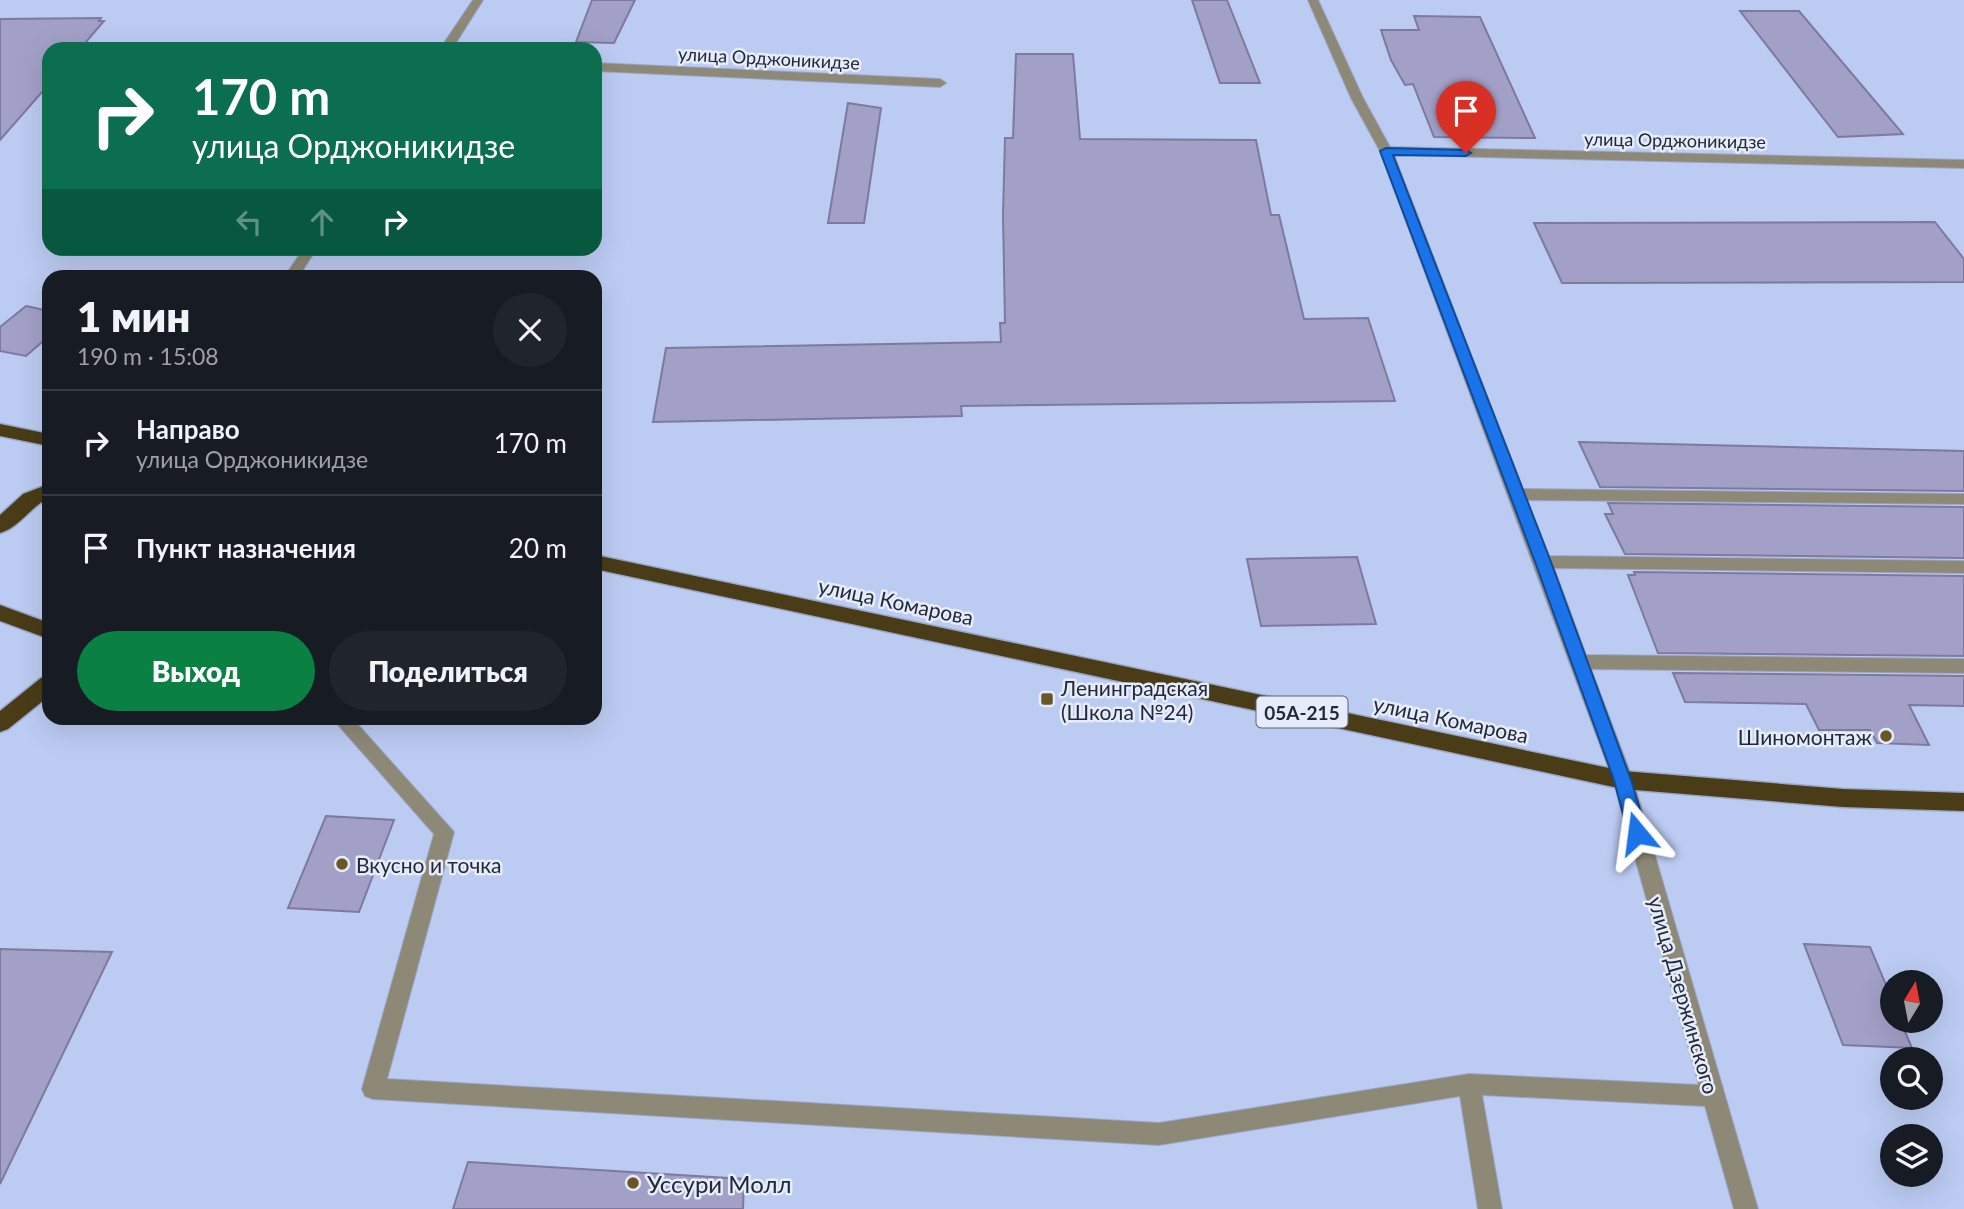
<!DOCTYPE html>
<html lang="ru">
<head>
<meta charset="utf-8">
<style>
  body { margin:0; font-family:Lato,sans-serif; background:#20242c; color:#f1f3f6; height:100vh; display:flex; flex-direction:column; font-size:26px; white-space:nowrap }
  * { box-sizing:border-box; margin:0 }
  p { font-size:23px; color:#9ea1a6 }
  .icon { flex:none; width:38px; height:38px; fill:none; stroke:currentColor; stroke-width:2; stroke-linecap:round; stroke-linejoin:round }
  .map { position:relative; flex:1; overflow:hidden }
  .drawer { position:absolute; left:42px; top:270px; width:560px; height:455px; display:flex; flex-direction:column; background:#171b24; border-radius:21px; box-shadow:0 7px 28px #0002 }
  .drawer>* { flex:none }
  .hud { position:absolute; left:42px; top:42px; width:560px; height:214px; border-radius:21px; box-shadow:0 7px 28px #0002; background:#0b6e4f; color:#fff; overflow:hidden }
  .needle { width:46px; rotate:10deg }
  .fabs { position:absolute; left:1880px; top:970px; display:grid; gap:14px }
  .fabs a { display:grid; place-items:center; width:63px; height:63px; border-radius:50%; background:#171b24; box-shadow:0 7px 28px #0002; font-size:35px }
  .pin { position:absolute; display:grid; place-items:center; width:60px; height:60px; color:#fff; margin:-72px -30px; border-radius:50% 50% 50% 0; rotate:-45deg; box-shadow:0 0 7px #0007 }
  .pin .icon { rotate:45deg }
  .me { position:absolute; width:77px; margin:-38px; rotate:344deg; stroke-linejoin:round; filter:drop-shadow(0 0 5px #0008) }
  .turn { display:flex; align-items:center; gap:24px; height:147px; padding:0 35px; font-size:32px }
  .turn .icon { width:91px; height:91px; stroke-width:2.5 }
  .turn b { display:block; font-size:49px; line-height:60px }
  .lanes { display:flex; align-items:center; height:66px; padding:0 35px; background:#0003; justify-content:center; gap:35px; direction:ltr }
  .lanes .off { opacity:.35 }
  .round { display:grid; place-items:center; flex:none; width:74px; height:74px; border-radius:37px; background:#20242c }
  .head { display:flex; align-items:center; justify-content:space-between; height:119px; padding:0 35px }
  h1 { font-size:42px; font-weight:800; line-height:52px }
  .cta { display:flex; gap:14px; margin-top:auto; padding:14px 35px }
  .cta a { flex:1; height:80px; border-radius:42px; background:#0b8043; color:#fff; font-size:28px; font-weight:800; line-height:80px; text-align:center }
  .cta a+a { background:#20242c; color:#f1f3f6 }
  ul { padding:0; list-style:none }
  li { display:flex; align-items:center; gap:21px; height:105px; padding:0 35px; border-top:2px solid #363941 }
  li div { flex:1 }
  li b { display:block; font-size:26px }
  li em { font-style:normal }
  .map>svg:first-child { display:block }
</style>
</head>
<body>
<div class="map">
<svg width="1964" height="1209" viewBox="0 0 1964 1209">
  <rect width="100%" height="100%" fill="#bccbf2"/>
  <path fill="#a3a0c8" stroke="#7d799f" stroke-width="2" d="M592,0H635L614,43L576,42Z
    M1192,0H1227L1260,83H1220Z
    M1740,11H1799L1903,134L1838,137Z
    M1414,16L1480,17L1535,138L1434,137L1413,84L1405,85L1391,60L1381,30H1419Z
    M101,18L99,21H104L80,49H49V84L0,140V19Z
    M1016,54H1073L1080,139L1256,140L1271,215H1279L1304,319L1368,318L1395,401L961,406L962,416L653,422L666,348L1001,342L1000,323H1005L1003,215L1005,138H1013Z
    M848,103L881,108L864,223H828Z
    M1935,222L1964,259V282L1562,283L1534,223Z
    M26,306L49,311V336L26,356L0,351V327Z
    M1579,442L1964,451V491L1600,487Z
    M1608,503L1964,507V558L1625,554L1605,514H1613Z
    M1357,557L1376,624L1261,626L1247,559Z
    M1634,572L1964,576V656L1658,653L1628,575H1635Z
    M1673,673L1964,676V706L1909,705L1929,745L1877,743L1870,730H1819L1806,704L1685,702Z
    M326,816L394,820L359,912L288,908Z
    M1804,944L1870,947L1892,999V1020H1900L1912,1048L1843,1045Z
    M0,949L112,952L0,1184Z
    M468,1162L744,1179L743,1209H453Z"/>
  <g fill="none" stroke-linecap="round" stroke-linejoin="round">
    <defs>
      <path id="minor" d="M473,0H483L452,49H440Z
        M1308,0H1318L1363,98L1390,147L1964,160V168L1394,155L1523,489L1964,494V504L1527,500L1549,556L1964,561V573L1554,568L1586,655L1964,659V673L1591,669L1633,780L1758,1209H1734L1705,1106L1482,1095L1502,1209H1478L1460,1096L1159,1145L373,1099L365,1096L362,1089L434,834L332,718H352L454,832L387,1079L1159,1123L1469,1074L1699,1085L1613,780L1380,151L1351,98Z
        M595,63L940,79L946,83L940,87L595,71Z
        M304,248H317L299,276H285Z"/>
      <path id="highway" d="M0,424L49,434V446L0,436Z
        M49,484V498C31,506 19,528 0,533V515L23,494Z
        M595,555L1623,771L1843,789L1964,793V811L1843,807L1623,789L595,569Z
        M0,605L49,623V639L0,621Z
        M49,676V696L8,729L0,732V711L41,678Z"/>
    </defs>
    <use href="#minor" stroke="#9ba7c9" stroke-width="2"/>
    <use href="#highway" stroke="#9ba7c9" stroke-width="3"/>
    <use href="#minor" fill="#8e8877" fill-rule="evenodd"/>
    <use href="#highway" fill="#493c16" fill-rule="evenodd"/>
  </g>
  <path fill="#1a73e8" stroke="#114b97" stroke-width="2" d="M1386,148L1466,150L1471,153L1466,156L1393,155L1551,562L1631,780L1647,833L1644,838L1637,840L1631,838L1628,833L1614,780L1535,562L1380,151Z"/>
  <g fill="#6a5725" stroke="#e6ecfc" stroke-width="2.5">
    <rect x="1040" y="692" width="14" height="14" rx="3.5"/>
    <circle cx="1886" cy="736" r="7"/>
    <circle cx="342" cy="864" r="7"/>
    <circle cx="633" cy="1183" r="7"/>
  </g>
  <g text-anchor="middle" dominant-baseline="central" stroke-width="5" stroke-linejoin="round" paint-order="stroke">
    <g font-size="18" fill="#242938" stroke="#e6ecfc">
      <text transform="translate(769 58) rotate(3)">улица Орджоникидзе</text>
      <text transform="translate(1675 140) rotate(1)">улица Орджоникидзе</text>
    </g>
    <rect fill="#e6ecfc" stroke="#5e6473" stroke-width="2" x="1256.5" y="696.5" width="91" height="31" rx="5"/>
    <g font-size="19" font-weight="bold" fill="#242938">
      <text x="1302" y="712">05А-215</text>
    </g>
    <g font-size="21" fill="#242938" stroke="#e6ecfc">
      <text transform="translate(896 601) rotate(12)">улица Комарова</text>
      <text transform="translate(1451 719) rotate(12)">улица Комарова</text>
      <text transform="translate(1684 995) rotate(74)">улица Дзержинского</text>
    </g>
    <g font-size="21" fill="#242938" stroke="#e6ecfc" text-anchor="start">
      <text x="1061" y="687">Ленинградская<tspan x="1061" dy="24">(Школа №24)</tspan></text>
      <text x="1872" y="736" text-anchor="end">Шиномонтаж</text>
      <text x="356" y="864">Вкусно и точка</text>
    </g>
    <g font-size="24" fill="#242938" stroke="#e6ecfc" text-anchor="start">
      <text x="647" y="1183">Уссури Молл</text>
    </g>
  </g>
</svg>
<div class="fabs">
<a><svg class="needle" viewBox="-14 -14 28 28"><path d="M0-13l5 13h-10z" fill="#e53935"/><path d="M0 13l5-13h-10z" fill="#9ea1a6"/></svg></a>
<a><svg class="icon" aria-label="search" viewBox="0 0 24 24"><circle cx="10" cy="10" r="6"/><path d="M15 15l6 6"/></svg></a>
<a><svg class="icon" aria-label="layers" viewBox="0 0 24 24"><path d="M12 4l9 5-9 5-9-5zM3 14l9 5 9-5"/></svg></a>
</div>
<div class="pin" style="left:1466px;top:153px;background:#d93025"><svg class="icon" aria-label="arrive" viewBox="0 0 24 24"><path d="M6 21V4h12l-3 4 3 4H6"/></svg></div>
<svg class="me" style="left:1637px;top:833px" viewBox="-20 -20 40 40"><path d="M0-17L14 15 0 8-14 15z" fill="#1a73e8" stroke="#fff" stroke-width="4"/></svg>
<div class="hud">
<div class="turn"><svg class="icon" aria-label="right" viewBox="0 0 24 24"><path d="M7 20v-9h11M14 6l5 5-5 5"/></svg><div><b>170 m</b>улица Орджоникидзе</div></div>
<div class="lanes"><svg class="icon off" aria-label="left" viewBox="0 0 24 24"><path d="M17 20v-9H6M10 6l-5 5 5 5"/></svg><svg class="icon off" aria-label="ahead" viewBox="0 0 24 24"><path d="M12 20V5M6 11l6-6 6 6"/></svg><svg class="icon" aria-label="right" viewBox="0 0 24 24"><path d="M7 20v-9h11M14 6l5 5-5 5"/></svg></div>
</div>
<section class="drawer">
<div class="head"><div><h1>1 мин</h1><p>190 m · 15:08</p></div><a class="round"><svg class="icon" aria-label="close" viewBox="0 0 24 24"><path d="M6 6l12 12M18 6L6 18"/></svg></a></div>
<ul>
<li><svg class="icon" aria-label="right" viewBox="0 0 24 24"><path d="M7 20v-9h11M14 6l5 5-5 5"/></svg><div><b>Направо</b><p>улица Орджоникидзе</p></div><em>170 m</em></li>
<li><svg class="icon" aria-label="arrive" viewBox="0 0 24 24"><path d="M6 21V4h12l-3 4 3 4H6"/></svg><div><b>Пункт назначения</b></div><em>20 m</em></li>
</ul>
<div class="cta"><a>Выход</a><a>Поделиться</a></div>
</section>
</div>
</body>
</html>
